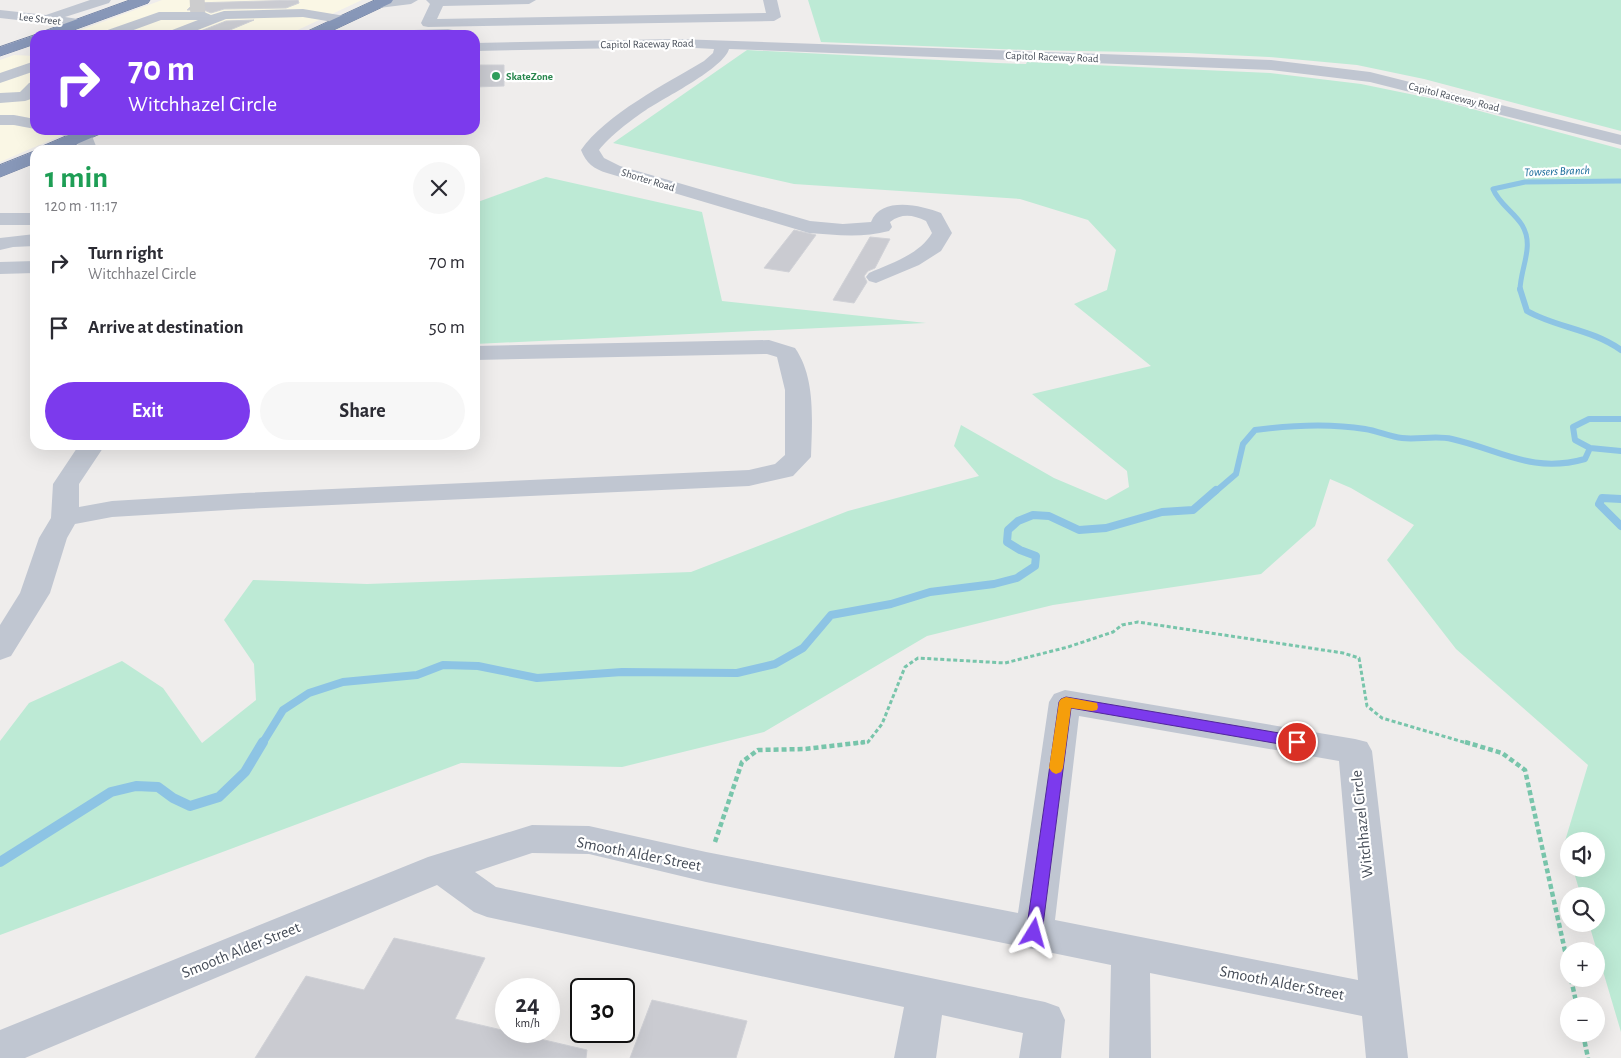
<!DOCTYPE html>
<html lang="en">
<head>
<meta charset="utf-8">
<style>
  body { margin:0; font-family:"Alegreya Sans",sans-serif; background:#f7f7f7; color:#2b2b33; height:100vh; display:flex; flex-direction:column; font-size:19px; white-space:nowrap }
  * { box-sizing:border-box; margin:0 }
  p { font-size:16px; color:#7c7c81 }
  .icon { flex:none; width:28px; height:28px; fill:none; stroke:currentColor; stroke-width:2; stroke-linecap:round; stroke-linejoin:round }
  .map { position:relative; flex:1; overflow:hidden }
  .panel { position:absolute; left:30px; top:145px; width:450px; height:305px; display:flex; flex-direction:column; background:#fff; border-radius:15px; box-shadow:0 5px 20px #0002 }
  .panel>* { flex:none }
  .guide { position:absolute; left:30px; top:30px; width:450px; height:105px; border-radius:15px; box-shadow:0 5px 20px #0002; background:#7c3aed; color:#fff; overflow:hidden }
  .buttons { position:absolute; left:1560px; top:832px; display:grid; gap:10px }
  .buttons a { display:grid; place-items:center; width:45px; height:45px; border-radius:50%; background:#fff; box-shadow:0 5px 20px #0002; font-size:25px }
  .speed { position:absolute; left:495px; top:978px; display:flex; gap:10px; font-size:25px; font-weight:700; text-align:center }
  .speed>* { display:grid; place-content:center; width:65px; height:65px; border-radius:50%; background:#fff; box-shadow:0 5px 20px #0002; line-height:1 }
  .speed small { font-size:12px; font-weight:400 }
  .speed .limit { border:2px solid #111; border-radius:8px; background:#fff; color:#111 }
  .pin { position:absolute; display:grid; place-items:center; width:42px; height:42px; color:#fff; margin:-21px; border:2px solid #fff; border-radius:50%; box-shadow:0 1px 5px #0007 }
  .me { position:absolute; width:55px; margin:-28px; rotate:8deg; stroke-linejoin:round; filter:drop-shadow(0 0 4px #0008) }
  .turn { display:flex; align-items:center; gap:18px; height:105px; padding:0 15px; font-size:22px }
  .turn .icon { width:65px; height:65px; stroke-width:2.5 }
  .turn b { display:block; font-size:35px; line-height:42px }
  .round { display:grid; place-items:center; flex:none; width:52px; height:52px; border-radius:26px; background:#f7f7f7 }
  .summary { display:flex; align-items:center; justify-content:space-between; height:85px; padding:0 15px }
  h1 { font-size:30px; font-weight:700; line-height:38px; color:#1e9e55 }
  .action { display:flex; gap:10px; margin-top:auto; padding:10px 15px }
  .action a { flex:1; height:58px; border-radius:30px; background:#7c3aed; color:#fff; font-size:20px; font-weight:700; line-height:58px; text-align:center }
  .action a+a { background:#f7f7f7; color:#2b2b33 }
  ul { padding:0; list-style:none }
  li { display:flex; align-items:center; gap:15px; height:65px; padding:0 15px }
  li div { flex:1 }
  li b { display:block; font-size:19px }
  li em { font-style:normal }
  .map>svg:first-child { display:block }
</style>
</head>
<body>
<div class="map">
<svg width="1621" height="1058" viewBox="0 0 1621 1058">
  <rect width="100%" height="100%" fill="#efedec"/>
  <path fill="#faf7e5" d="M162,0H362L287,35H67Z
    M14,55L35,56V130H74L0,162V60Z"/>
  <path fill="#bdead5" d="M808,0H1621V131L1424,79L1357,65L1269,57L1188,53L1027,50L821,42Z
    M747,50L997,63L1026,64L1027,62L1270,73L1361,84L1439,100L1621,149V1032L1589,924H1596V896H1581L1573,869H1596V841H1569V855L1565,841L1588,765L1456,649L1387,560L1414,525L1351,488L1330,479L1315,526L1261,574L1053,605L927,636L764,732L622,767L461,763L0,935V741L29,703L122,661L163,688L202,743L256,700L254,664L224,620L253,580L367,584L691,572L848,511L979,476L954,446L961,425L1054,478L1106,500L1129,487L1127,471L1032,394L1151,366L1074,304L1107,290L1116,250L1088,220L1020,199L794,184L613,143Z
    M546,177L702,212L722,301L926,323L475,344V203Z"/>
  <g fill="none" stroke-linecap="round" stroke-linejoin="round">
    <path stroke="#8dc4e4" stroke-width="5" d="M1520,290C1520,269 1535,246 1522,225C1514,212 1499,204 1493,189L1525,182L1621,181"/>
    <path stroke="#8dc4e4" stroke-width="6" d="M1520,289L1527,311C1557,328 1592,329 1621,350
      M1621,419H1589L1573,427L1575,440L1590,448L1621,451
      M1215,492L1236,474L1243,444L1255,430C1292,425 1329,423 1365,429C1378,431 1390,437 1402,438C1419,440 1435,435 1452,439C1501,450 1532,474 1585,459L1590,448"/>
    <path stroke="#8dc4e4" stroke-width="8" d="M1621,499L1602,498L1599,504L1621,526
      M262,744L283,710L309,693L343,682L417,675L443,665L478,666L537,678L622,672L737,673L775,664L803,648L831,615L891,604L930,592L994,584L1017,578L1035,566L1036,556L1020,550L1007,542L1008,530L1018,521L1033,515L1049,516L1079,530L1106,528L1162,512L1193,510L1216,490"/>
    <path stroke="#8dc4e4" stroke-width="10" d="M0,862L111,792L136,786L158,787L173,798L190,806L219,797L245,772L263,742"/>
  </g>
  <path fill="#cacbd1" stroke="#d1d2d7" d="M298,0L299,3L286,8L224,9L211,13L204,10H187L194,3Z
    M254,20L218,35L198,32L226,21Z
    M475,65H504V86L475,87Z
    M794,230L816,235L789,272L764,268Z
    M870,237L890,239L875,268L868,271L864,276L867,282L854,303L833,300Z
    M394,938L485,958L455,1019L587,1050L586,1058H255L306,976L364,990Z
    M652,1000L747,1021L736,1058H630Z"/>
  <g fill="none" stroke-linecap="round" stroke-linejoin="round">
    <path stroke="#cdcdce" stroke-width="15" stroke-dasharray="15 8" stroke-linecap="butt" d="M190,7L211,6"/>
    <defs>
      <path id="highway" d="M130,0H150L148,3L60,35H40L42,32Z
        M375,0H393L391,3L323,35H304L306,32Z
        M35,35V44L0,56V47Z
        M80,130H102L100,134L63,150H40L43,146Z
        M35,151V163L0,177V165Z"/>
    </defs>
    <use href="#highway" stroke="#7382a3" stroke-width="1"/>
    <path stroke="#78c5ab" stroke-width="3" stroke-dasharray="4 2.5" stroke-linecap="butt" d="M854,744L868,742L882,724L905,667L918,658L1005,663L1068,647L1113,632L1122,625L1138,622L1343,653L1359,658L1367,706L1382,718L1470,744"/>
    <path stroke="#78c5ab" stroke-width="4.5" stroke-dasharray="5 3" stroke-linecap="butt" d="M1465,742L1502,753L1525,770L1569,969
      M715,842L742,762L758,750L805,749L865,742
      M1571,979L1577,1006
      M1583,1034L1588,1058"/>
    <path fill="#c0c6d1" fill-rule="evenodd" d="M90,0H111L109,3L65,17L84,20L86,23L84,26L79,27L0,18V10L46,15Z
      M379,0H418L411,4L379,8L374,7L372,4Z
      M426,0H536L529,4L443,6L437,19L766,13L763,0H777L781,17L774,21L428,27L423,26L421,23L430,4Z
      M303,9L345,16L352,20L345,24L303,17L226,19L185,35H165L167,32L198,20H161L120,35H100L102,32L159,12H204L211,15L224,11Z
      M448,29L453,30L455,33L454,35H373L375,32L380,31Z
      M677,39L1271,60L1370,72L1621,135V145L1370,82L1271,70L729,49C724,68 664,98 646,110C632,119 609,137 599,150L604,158L620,166L810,221L843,224L871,222C881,196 921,205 941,213L952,233L941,251L919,265L876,283L869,281L866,277L869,273C891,263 919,255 932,233L926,221C913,215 902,213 890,222L892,227L889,231C863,238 835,235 809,233L607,173C594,169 586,163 581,150C605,115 667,83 704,61L713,53L714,49L677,47L475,51V43Z
      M35,61V71L0,83V73Z
      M35,81V95L31,99L25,101L0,103V93L20,92L29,83Z
      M0,115H14L35,119V129L14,125H0Z
      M54,130L90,131L96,146L100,150H80L76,138L56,134Z
      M0,213H35V225H0Z
      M35,234V246L13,247L0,250V238Z
      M35,261V273L0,274V262Z
      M769,340L795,348C816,378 812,422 811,457L793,476L749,486L244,509L112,517L75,524L67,538L50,593L11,656L0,660V625L20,593L39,538L51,518L53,484L79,445H105L79,484V507L112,501L244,493L749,470L775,464L785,455V390L777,357L767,354L475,360V346Z
      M1065,690L1355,739L1367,742L1372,751L1408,1058H1366L1362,1016L1150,973L1151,1058H1109L1111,965L706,882L589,854L532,853L475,872L496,887L1045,1002L1059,1007L1065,1020L1061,1058H1019L1023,1033L942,1015L936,1058H894L904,1007L487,917L474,912L437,885L25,1058H0V1030L428,857L532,825L589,826L706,852L1018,913L1049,702L1054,694ZM1079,716L1339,761L1358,980L1055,920Z"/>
    <use href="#highway" fill="#8797b8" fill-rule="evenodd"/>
  </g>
  <path fill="#7c3aed" stroke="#51269a" d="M1066,697L1297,736L1302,738L1304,742L1302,745L1297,747L1071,708L1042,933L1040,937L1034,939L1029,937L1026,933L1059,702L1061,699Z"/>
  <path fill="#f59e0b" d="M1066,697L1097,703L1098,707L1097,710L1092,711L1071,708L1063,768L1061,772L1056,774L1052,772L1049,768L1059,702L1061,699Z"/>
  <circle fill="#2e9e5b" stroke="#fff" stroke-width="2" cx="496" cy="76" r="5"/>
  <g text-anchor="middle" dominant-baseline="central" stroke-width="4.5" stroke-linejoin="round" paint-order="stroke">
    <g font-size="11" fill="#464d58" stroke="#fff">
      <text transform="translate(40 19) rotate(7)">Lee Street</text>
      <text transform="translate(647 44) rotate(-1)">Capitol Raceway Road</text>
      <text transform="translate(1052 57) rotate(2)">Capitol Raceway Road</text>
      <text transform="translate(1454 97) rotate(14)">Capitol Raceway Road</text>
      <text transform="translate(648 180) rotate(17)">Shorter Road</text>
    </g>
    <g font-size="11" font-weight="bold" fill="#27864d" stroke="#fff" text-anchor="start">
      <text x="506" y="76">SkateZone</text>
    </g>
    <g font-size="12" font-style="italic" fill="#176a9a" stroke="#fff">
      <text transform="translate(1557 171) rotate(-2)">Towsers Branch</text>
    </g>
    <g font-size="16" fill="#464d58" stroke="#fff">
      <text transform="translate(1362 824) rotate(-96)">Witchhazel Circle</text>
      <text transform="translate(639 854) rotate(11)">Smooth Alder Street</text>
      <text transform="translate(241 950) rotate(-22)">Smooth Alder Street</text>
      <text transform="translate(1282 983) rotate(11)">Smooth Alder Street</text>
    </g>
  </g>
</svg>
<div class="buttons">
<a><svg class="icon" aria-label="sound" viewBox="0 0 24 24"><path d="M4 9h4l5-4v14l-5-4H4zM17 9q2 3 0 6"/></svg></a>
<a><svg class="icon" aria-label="search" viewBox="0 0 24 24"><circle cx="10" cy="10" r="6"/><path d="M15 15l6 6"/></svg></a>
<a>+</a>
<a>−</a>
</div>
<div class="speed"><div>24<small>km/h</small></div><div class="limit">30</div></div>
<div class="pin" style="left:1297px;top:742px;background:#d93025"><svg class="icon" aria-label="arrive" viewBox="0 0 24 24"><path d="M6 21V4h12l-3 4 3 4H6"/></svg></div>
<svg class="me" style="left:1034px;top:933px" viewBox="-20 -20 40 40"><path d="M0-17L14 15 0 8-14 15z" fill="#7c3aed" stroke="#fff" stroke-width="4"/></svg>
<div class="guide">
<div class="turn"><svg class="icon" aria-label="right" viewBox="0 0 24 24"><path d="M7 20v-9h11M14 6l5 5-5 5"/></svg><div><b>70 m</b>Witchhazel Circle</div></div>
</div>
<section class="panel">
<div class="summary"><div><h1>1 min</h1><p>120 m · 11:17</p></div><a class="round"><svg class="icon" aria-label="close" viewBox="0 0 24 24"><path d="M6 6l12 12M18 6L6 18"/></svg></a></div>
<ul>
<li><svg class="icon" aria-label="right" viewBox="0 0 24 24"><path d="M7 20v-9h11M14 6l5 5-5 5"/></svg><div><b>Turn right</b><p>Witchhazel Circle</p></div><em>70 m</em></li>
<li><svg class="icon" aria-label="arrive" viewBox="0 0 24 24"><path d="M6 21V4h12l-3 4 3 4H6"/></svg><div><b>Arrive at destination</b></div><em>50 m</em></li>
</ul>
<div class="action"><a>Exit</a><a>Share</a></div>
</section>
</div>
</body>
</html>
